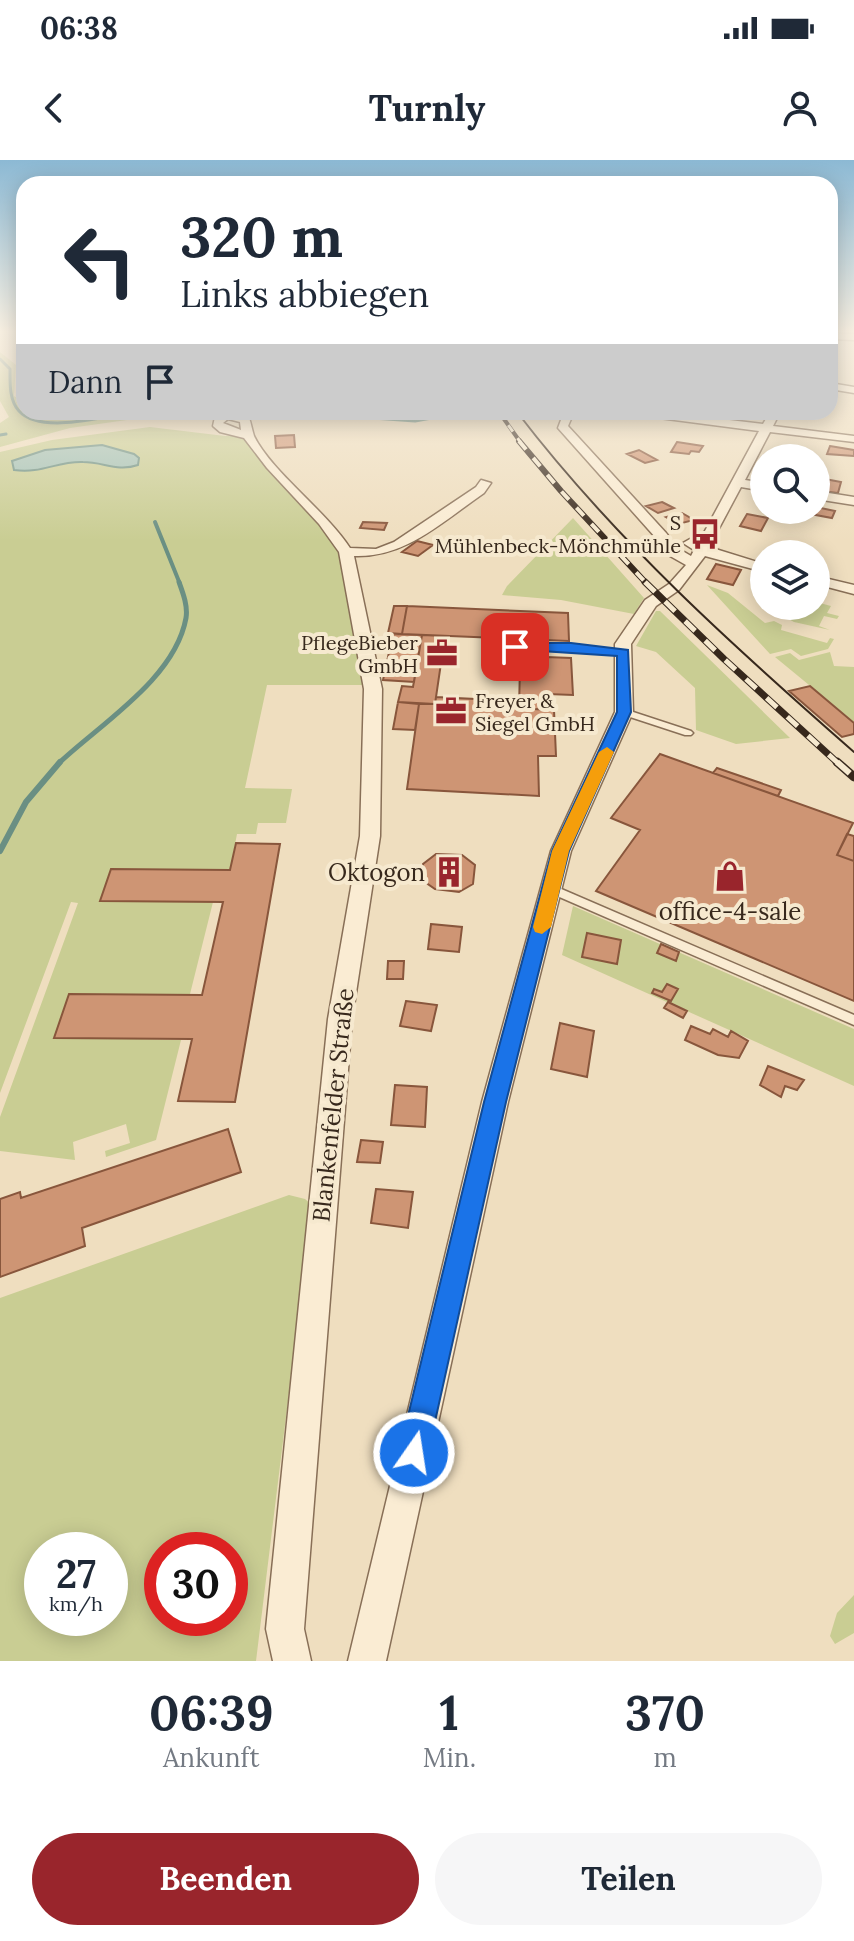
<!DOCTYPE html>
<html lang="de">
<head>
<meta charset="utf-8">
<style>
  body { margin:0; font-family:Lora,serif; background:#f6f6f7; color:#1f2937; height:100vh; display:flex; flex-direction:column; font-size:30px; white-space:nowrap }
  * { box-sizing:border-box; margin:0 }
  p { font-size:26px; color:#747a83 }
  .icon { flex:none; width:44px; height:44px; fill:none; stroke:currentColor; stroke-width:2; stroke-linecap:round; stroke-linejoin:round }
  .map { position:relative; height:1501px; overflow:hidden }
  .panel { display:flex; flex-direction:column; background:#fff; flex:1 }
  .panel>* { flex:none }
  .guide { position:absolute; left:16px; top:16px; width:822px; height:244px; border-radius:24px; box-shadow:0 4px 20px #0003; background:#fff; color:#1f2937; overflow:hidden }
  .fabs { position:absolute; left:750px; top:284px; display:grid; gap:16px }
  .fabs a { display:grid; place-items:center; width:80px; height:80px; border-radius:50%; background:#fff; box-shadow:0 4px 20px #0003; font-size:40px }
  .speed { position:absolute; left:24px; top:1372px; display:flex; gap:16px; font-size:40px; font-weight:700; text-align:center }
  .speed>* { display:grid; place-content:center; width:104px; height:104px; border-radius:50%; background:#fff; box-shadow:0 4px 20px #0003; line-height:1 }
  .speed small { font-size:20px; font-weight:400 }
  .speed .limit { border:12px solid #d22; background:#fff; color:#111 }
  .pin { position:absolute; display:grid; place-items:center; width:68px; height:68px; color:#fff; margin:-34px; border-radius:16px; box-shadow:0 4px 12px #0006 }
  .me { position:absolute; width:88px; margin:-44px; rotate:13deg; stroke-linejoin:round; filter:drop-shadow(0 0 6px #0008) }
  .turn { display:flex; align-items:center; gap:28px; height:168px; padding:0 32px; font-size:36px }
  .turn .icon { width:104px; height:104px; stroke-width:2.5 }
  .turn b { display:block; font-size:56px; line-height:68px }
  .then { display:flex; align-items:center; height:76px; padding:0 32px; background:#0003; gap:16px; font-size:30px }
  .eta { display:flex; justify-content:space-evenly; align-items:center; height:136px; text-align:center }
  .eta b { font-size:48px; font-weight:700; line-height:56px }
  .primary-button { display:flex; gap:16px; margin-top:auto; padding:16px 32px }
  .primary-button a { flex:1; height:92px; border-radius:48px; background:#99252c; color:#fff; font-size:32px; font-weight:700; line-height:92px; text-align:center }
  .primary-button a+a { background:#f6f6f7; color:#1f2937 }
  .status { display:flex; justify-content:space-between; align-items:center; height:56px; padding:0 40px; background:#fff; direction:ltr }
  .status svg { height:22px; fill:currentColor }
  header { display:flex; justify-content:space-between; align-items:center; height:104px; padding:0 32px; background:#fff; font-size:36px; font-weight:700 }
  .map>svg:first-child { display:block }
</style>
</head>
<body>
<div class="status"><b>06:38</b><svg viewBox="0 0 49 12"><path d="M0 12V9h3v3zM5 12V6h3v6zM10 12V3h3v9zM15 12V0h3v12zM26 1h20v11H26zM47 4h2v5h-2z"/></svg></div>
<header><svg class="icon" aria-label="back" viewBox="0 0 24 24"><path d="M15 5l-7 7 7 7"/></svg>Turnly<svg class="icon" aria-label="person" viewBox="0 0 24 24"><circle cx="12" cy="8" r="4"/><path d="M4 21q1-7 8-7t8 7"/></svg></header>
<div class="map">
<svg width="854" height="1501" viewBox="0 0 854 1501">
  <rect width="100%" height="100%" fill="#efdebf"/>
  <path fill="#c9cd93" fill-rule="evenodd" d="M0,192L16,205L14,236L24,242V252H184L70,268L0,287V263L9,257L0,241Z
    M150,267L225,276L247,275L336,378L372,525H267L245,628L292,629L286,663H258L256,674H237L230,710H111L100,741L213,742L190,834H69L54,877L181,880L156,980L106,997L105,991L130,983L126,964L73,982L75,1000L0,991V957L78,743L71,742L0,933V292L52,280Z
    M573,358L644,438L634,454L561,440L502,435L507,426Z
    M707,425L728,433L765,463L774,461L782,465L781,470L827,483L830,478L834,479L828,489L801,496L791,489L770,494Z
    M816,442L831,446L827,453L839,456L837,459L824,456L819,466L830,470L794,462L781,455L787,452L779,446H816Z
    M656,451H660L790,578L736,584L696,570L695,528L656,492L636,486Z
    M830,492L834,506L854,507V562L775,497L790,493L799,500Z
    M573,746L854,869V926L562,795Z
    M289,1035L305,1039L312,1045L256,1501H0V1138ZM42,1390H110V1458H42ZM162,1390H230V1458H162Z
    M854,1435V1473L835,1484L830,1476L837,1453Z"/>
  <path fill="#a2c1b6" stroke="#6a8f83" stroke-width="2" d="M102,285L134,294L139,298L138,305C117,312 104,302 83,302C57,301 42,314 14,310L12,301L45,290Z"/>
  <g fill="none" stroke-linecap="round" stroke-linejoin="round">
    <path stroke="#6a8f83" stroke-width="3" d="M0,199L10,209C10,223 9,240 19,251C41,275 105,256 134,252
      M288,252L415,261L465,252
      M0,275L6,274"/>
    <path stroke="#6a8f83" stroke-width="4" d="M155,362L180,424"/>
    <path stroke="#6a8f83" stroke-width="5" d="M58,604C100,564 175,519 186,458C188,446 183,433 179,422"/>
    <path stroke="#6a8f83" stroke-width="6" d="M0,691L26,642L60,602"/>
  </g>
  <path fill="#ce9574" stroke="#88563c" stroke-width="2" d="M294,275L295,287L276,288L275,276Z
    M677,282L703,286L699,292L691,291L689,294L671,292Z
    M830,286L854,290V296L827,294Z
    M639,290L657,300L645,303L627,294Z
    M825,319L841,322L838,333L821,331Z
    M662,342L674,348L658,353L646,346Z
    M816,347L835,351L832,358L805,353Z
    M682,353L694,360L678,364L666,357Z
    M747,354L768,358L761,371L740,366Z
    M363,362L387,363L384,370L360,368Z
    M417,381L433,385L418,396L402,392Z
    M716,404L741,410L733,425L707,419Z
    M394,446H407L402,474L388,473Z
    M407,446L568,453L569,481L402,474Z
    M393,474L422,475L414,522L383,520Z
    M422,475L445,476L435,544L398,542L402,526L413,527Z
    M546,497L571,498L573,535L548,534V550L519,548L520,507L535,505V508L547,509Z
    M810,526L854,563V574L842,577L789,531Z
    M436,537L495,540V547L554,550L556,596H538L539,636L407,629L419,544H435Z
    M398,542L419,544L415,570L393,569Z
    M660,594L853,663L837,695L854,701V841L596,731L640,670L611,658Z
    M717,608L781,630L778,636L713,613Z
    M847,674L854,676V701L837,695Z
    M236,683L280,684L235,942L178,941L192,879L54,878L69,834L202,835L223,742L100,741L111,709L230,710Z
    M436,694L462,695L475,705L473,724L459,732L435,729L422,720L423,704Z
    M431,764L462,767L459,792L428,789Z
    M587,773L621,780L617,804L582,797Z
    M661,784L679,792L676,801L657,793Z
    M388,801H404L403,819H387Z
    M667,824L678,829L671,841L652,833L654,829L662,832Z
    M406,841L437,845L431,871L400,866Z
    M668,842L687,851L683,858L664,848Z
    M560,863L594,871L587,917L551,909Z
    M691,866L710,874L713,869L728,877L731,871L748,881L739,898L718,895L685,880Z
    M768,906L804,920L797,930L785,926L781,937L760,925Z
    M395,925L427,927L425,967L391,965Z
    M228,969L241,1012L82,1068L85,1086L0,1117V1039L20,1032L21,1038Z
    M361,980L383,982L380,1003L357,1002Z
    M376,1029L413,1032L408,1068L371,1063Z"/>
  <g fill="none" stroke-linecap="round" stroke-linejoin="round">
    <defs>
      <path id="service" d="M467,252H473L475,255L470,256Z
        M512,485H571L623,491L627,493L623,495L571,489H512Z
        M624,549L691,571L693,573L691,575H685L621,554L620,552Z
        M552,725L854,855V865L548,732L547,729Z"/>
      <path id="minor" d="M830,173L854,174V180L830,179Z
        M830,223L854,227V233L830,229Z
        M564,252H574L568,266L667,374L674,386L691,396L694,390L683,383L690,379L699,382L759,271L636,255L631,252H662L763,264L770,252H780L773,266L854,276V282L770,272L745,320L764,323V331L741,327L709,387L764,404V412L705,396L679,430L656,446L631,484L633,552L571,691L508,942L386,1501H348L482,942L551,691L615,552V484L645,440L669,424L686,405L663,392L656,378L558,268Z
        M227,253L249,258C251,263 252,270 254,276C271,311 325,350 350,388L376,389L394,382L476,327L481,320L491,323L484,333C443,361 406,398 354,396L382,529L380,676L352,859L304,1469L311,1501H273L266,1469L328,859L360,676L364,529L339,392L319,364L267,308L244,278L220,272L213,266L215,257ZM228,259L240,262L241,270L223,263Z
        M816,331L854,337V345L816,339Z
        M816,416L854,425V434L816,424Z"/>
    </defs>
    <use href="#service" stroke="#886f57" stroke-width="3"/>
    <use href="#minor" stroke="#886f57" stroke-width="3"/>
    <use href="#service" fill="#faecd3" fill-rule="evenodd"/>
    <use href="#minor" fill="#faecd3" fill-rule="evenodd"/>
    <path stroke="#37281c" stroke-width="2" d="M517,252C615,380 733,486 854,592"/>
    <defs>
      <path id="rail-far3" d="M499,252L521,283"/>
      <path id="rail-far2" d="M519,281L561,331L647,424"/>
      <path id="rail-far1" d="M645,422L724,499L839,604"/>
      <path id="rail" d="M837,602L854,617"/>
    </defs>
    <use href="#rail-far3" stroke="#37281c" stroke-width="4"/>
    <use href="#rail-far2" stroke="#37281c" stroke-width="6"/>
    <use href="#rail-far1" stroke="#37281c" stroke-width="7"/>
    <use href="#rail" stroke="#37281c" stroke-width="9"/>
    <use href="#rail-far3" stroke="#f6e9cf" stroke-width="3" stroke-dasharray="8" stroke-linecap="butt"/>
    <use href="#rail-far2" stroke="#f6e9cf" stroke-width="4" stroke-dasharray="11" stroke-linecap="butt"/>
    <use href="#rail-far1" stroke="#f6e9cf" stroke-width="5" stroke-dasharray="14" stroke-linecap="butt"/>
    <use href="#rail" stroke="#f6e9cf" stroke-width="6" stroke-dasharray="17" stroke-linecap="butt"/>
  </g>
  <linearGradient id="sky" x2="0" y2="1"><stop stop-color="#8cb9d4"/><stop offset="0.45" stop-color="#f8f0e2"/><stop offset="1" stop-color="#f8f0e2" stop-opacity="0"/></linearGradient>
  <rect width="854" height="381" fill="url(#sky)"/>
  <path fill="#1a73e8" stroke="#114b97" stroke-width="2" d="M515,483H571L628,490L631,552L569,691L506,942L428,1293L424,1303L414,1308L404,1303L399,1293L484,942L552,691L617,552V496L511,489V484Z"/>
  <path fill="#f59e0b" d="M607,587L614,592L569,691L551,767L542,774L535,772L533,767L552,691L599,592Z"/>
  <defs>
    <symbol id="bus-bare" viewBox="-9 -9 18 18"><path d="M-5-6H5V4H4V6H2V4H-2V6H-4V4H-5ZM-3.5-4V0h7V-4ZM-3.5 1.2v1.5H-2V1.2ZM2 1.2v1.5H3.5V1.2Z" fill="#99252c" stroke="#f6e9cf" stroke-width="2.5" paint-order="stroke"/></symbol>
    <symbol id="office-bare" viewBox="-9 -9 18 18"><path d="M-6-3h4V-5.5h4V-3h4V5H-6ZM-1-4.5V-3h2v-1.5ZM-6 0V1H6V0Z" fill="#99252c" stroke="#f6e9cf" stroke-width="2.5" paint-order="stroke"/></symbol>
    <symbol id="building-bare" viewBox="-9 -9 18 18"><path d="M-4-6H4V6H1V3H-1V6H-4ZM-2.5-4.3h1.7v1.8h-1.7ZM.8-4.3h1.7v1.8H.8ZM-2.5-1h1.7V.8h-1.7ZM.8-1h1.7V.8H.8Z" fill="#99252c" stroke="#f6e9cf" stroke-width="2.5" paint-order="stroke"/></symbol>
    <symbol id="shop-bare" viewBox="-9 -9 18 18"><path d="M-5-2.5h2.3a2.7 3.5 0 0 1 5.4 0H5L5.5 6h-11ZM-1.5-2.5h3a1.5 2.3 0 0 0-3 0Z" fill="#99252c" stroke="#f6e9cf" stroke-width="2.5" paint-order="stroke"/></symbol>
  </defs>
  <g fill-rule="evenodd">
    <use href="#bus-bare" x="683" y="352" width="44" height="44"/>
    <use href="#office-bare" x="420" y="471" width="44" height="44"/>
    <use href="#office-bare" x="429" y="529" width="44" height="44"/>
    <use href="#building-bare" x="427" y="690" width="44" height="44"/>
    <use href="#shop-bare" x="708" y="694" width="44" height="44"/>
  </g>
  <g text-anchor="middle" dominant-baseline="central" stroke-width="8" stroke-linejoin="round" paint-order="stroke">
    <g font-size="20" fill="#37281c" stroke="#f6e9cf" text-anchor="end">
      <text x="681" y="362">S<tspan x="681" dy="23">Mühlenbeck-Mönchmühle</tspan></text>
      <text x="418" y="482">PflegeBieber<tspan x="418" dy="23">GmbH</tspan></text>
      <text x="475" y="540" text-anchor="start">Freyer &amp;<tspan x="475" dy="23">Siegel GmbH</tspan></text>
    </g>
    <g font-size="24" fill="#37281c" stroke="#f6e9cf" text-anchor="end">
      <text x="425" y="712">Oktogon</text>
      <text x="730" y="751" text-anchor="middle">office-4-sale</text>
    </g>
    <g font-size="24" fill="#37281c" stroke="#f6e9cf">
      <text transform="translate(333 945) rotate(-84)">Blankenfelder Straße</text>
    </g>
  </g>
</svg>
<div class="fabs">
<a><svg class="icon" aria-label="search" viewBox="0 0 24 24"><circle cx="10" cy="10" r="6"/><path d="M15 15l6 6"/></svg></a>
<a><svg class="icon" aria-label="layers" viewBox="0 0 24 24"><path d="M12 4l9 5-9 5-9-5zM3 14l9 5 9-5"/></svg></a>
</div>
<div class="speed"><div>27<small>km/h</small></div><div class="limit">30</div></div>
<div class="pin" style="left:515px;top:487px;background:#d93025"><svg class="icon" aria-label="arrive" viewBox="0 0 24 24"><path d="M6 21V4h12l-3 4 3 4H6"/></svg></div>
<svg class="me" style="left:414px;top:1293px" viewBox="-20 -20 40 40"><circle r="17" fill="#1a73e8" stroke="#fff" stroke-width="3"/><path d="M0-11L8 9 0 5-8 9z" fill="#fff"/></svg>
<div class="guide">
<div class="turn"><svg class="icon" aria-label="left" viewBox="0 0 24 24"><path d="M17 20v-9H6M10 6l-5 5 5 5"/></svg><div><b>320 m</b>Links abbiegen</div></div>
<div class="then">Dann<svg class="icon" aria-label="arrive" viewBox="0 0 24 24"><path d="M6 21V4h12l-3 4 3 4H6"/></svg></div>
</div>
</div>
<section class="panel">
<div class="eta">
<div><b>06:39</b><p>Ankunft</p></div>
<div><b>1</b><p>Min.</p></div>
<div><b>370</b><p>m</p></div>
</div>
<div class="primary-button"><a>Beenden</a><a>Teilen</a></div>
</section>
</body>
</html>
